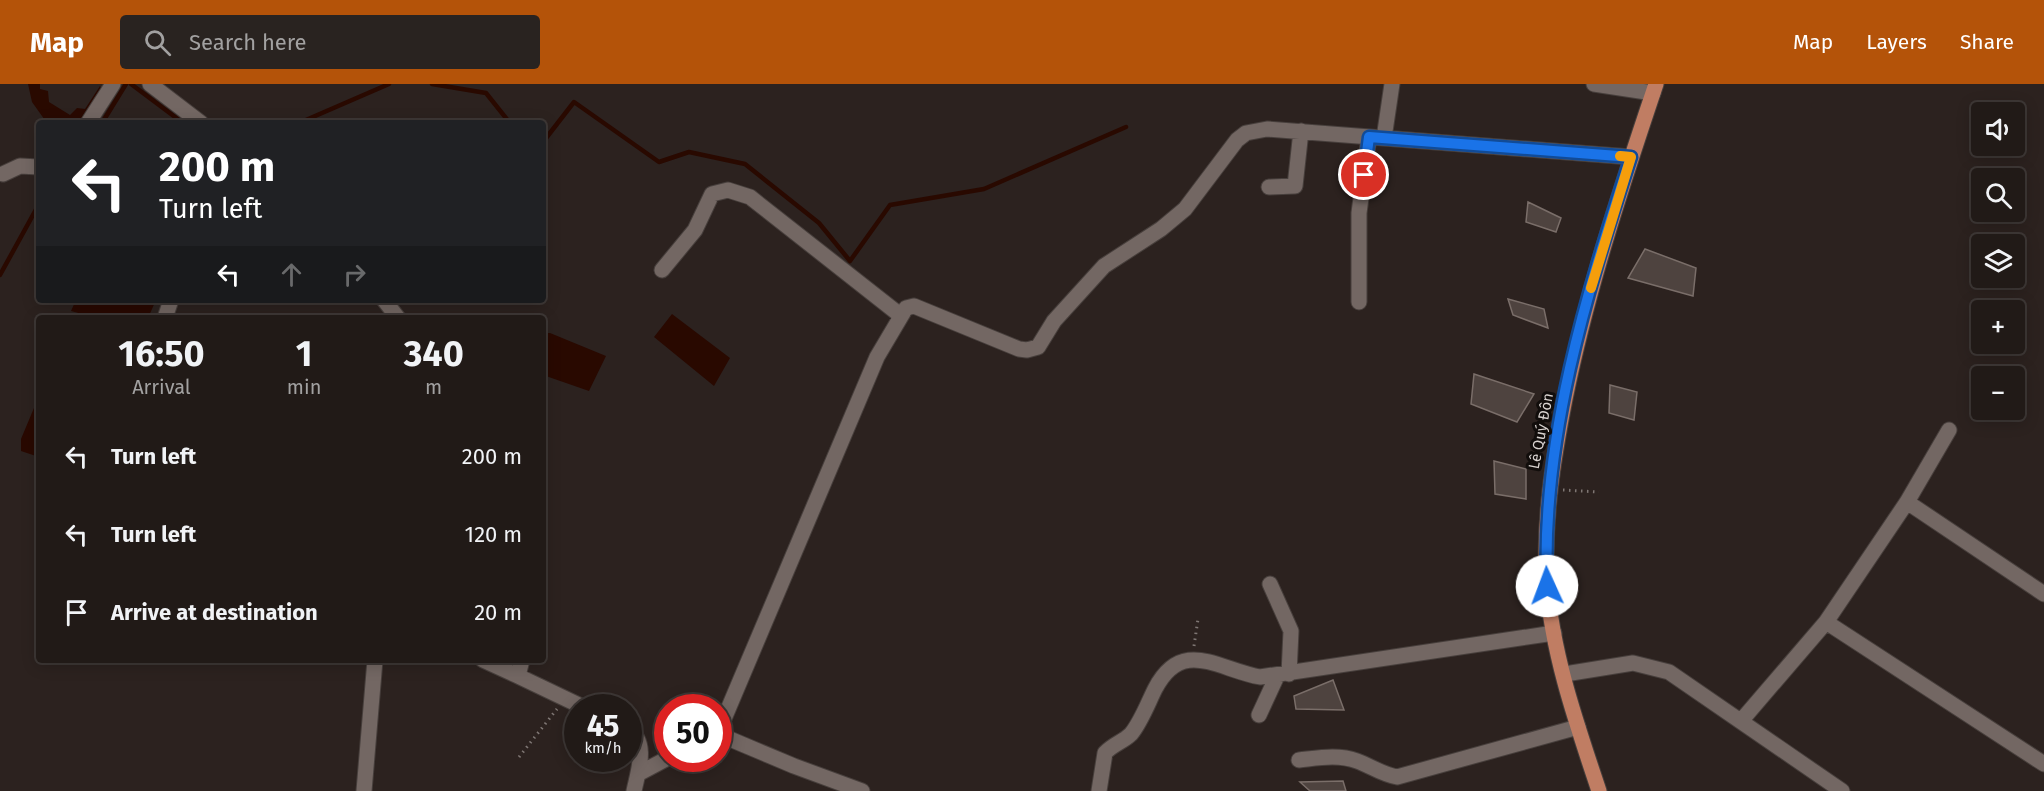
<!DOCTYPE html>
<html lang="en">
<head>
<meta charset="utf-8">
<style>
  body { margin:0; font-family:"Fira Sans",sans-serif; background:#292320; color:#f1f3f6; height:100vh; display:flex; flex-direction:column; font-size:22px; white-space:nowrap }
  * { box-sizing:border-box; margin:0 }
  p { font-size:20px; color:#a2a1a1 }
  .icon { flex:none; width:33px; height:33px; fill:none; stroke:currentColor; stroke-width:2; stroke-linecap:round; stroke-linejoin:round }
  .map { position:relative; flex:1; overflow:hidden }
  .side { position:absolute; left:36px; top:231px; width:510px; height:348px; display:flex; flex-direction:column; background:#211a17; border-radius:6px; box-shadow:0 3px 15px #0003,0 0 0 2px #3e3836 }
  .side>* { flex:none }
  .banner { position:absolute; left:36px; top:36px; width:510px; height:183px; border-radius:6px; box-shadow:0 3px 15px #0003,0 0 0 2px #3e3836; background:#202124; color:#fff; overflow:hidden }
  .fabs { position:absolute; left:1971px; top:18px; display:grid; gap:12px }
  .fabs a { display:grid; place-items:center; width:54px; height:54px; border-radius:6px; background:#211a17; box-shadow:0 3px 15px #0003,0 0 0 2px #3e3836; font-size:30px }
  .speed { position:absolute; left:564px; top:610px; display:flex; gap:12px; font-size:30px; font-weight:700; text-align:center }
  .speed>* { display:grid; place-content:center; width:78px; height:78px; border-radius:50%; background:#211a17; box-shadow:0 3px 15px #0003,0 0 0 2px #3e3836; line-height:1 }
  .speed small { font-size:15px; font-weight:400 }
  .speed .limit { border:9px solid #d22; background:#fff; color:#111 }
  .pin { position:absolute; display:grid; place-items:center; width:51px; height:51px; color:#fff; margin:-26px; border:3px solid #fff; border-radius:50%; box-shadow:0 2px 6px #0007 }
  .me { position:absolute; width:66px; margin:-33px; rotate:358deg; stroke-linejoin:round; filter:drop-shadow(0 0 4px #0008) }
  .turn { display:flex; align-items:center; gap:21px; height:126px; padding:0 24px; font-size:27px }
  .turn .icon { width:78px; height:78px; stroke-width:2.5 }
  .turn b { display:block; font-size:42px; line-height:51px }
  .lanes { display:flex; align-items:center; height:57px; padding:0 24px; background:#0003; justify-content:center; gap:30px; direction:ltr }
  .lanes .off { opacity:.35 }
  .eta { display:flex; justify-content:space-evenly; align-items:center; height:102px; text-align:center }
  .eta b { font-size:36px; font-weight:700; line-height:42px }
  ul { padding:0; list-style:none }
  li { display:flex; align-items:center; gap:18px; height:78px; padding:0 24px }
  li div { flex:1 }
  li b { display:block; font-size:22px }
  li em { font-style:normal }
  header { display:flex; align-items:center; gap:36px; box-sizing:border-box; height:84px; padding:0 30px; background:#b45309; color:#fff }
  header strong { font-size:28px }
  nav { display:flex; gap:33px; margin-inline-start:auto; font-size:21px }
  .search { width:420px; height:54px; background:#292320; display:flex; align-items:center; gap:15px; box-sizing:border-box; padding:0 21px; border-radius:6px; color:#a2a1a1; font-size:22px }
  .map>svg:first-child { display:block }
</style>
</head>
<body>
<header>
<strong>Map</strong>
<div class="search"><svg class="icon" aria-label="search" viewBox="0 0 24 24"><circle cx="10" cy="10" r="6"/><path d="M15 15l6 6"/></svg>Search here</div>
<nav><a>Map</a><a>Layers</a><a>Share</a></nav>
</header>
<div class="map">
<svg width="2044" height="707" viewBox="0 0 2044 707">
  <rect width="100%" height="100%" fill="#2c221f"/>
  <path fill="#290900" d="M28,0H40V5L48,7L49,18L70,31L77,24L85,25L100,2L103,8L81,39H47L32,18Z
    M76,216H156L148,234H97L71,227Z
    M672,230L730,274L714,302L654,253Z
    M543,249H550L606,272L589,307L543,291Z
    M39,312V373L21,367V355Z"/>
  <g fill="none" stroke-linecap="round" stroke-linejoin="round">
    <path stroke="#290900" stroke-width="4.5" d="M131,0L183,39
      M432,0L486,9L510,39
      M102,39L126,0
      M299,39L389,0
      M543,58L574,18L659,78L689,68L745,80L819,139L850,177L890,121L984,105L1126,43
      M0,191L39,120"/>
  </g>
  <path fill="#4e433f" stroke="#7a6e69" stroke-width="1.5" d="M1528,118L1561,134L1556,148L1526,138Z
    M1645,165L1696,184L1693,212L1628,194Z
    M1508,215L1544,225L1548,244L1513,231Z
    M1474,290L1534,310L1517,338L1471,320Z
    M1610,301L1637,308L1634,336L1609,329Z
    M1494,377L1526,385V415L1495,410Z
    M1333,596L1344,626L1296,625L1294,612Z
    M1343,697L1346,707H1310L1300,698Z"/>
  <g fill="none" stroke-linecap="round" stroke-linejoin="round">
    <defs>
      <path id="minor" d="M150,0L201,39
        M1594,0L1653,9
        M88,39L113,0
        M1384,54L1392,0
        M3,90L20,82L39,83
        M1269,103L1295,102L1301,47
        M662,186L695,146L712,110L728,106L750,113L900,231
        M384,216L398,234
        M1359,218V129L1369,53
        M165,234L171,216
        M1907,418L1949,346
        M1270,500L1291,547L1289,590
        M2044,510L1907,418L1826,538L2044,680
        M483,576L518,592
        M522,576L518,592L585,624
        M1565,590L1633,579L1669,588L1842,707
        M1259,631L1277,592
        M1741,637L1826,538
        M628,645C649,658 638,687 634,707
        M718,649L877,273L906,224L914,222L1019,265L1027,266L1038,263L1054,237L1104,182L1161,145L1185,125L1237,56L1246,49L1267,45L1631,73
        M718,650L794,682L862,707
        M1299,676C1318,674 1338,670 1357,677C1371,682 1381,690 1397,693L1578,643
        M638,690L668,674
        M364,707L375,576
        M1099,707L1105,669C1113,660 1123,658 1131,650C1141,638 1148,619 1155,605C1182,553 1217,585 1260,593L1554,549"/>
      <path id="major" d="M1599,707C1577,641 1552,570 1547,500C1543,437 1553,376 1565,315C1587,207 1621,104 1656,0"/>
    </defs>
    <use href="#minor" stroke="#473f3c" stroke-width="17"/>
    <use href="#major" stroke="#473f3c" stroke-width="17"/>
    <path stroke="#7f7774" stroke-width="3" stroke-dasharray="1.5 4.5" stroke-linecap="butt" d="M1563,406L1599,408
      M1194,562L1198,535
      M519,673L557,625"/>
    <use href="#minor" stroke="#736763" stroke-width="15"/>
    <use href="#major" stroke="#c07d63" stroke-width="15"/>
  </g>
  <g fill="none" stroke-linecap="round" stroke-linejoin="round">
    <defs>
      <path id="route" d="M1364,91L1369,53L1631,73C1586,211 1541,356 1547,502"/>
    </defs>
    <use href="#route" stroke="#114b97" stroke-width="15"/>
    <use href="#route" stroke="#1a73e8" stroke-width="10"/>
    <path stroke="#f59e0b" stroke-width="10" d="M1591,204L1631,73L1620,72"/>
  </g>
  <g text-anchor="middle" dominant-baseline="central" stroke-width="6" stroke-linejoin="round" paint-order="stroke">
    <g font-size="15" fill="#d8d2cf" stroke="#110d0b">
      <text transform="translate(1541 347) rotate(-79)">Lê Quý Đôn</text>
    </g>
  </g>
</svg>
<div class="fabs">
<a><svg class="icon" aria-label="sound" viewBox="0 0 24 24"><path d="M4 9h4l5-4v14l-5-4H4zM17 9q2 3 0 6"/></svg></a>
<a><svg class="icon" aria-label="search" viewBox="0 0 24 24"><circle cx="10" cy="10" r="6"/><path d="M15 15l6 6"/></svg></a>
<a><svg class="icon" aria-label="layers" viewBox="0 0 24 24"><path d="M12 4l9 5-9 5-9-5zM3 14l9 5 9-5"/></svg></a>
<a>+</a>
<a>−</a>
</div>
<div class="speed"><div>45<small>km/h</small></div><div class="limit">50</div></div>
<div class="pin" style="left:1364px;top:91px;background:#d93025"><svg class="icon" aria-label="arrive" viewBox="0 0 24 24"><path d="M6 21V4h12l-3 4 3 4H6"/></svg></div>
<svg class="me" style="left:1547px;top:502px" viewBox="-20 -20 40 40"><circle r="19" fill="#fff"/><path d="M0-13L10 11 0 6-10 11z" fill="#1a73e8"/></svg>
<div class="banner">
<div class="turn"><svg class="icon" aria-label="left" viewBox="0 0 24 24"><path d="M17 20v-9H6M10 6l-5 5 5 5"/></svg><div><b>200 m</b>Turn left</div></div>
<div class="lanes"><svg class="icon" aria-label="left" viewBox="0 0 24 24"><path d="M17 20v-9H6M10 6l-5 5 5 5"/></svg><svg class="icon off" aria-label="ahead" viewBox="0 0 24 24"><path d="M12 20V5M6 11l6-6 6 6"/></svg><svg class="icon off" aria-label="right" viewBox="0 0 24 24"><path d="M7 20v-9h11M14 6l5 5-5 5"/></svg></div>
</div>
<section class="side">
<div class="eta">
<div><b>16:50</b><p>Arrival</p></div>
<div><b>1</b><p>min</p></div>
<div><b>340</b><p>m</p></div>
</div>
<ul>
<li><svg class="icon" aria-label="left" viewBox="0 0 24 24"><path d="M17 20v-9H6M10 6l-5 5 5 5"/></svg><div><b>Turn left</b></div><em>200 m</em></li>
<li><svg class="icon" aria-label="left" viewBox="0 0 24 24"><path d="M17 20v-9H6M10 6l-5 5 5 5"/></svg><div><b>Turn left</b></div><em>120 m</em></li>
<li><svg class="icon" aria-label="arrive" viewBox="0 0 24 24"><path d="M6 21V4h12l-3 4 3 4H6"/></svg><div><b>Arrive at destination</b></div><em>20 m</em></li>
</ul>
</section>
</div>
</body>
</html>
